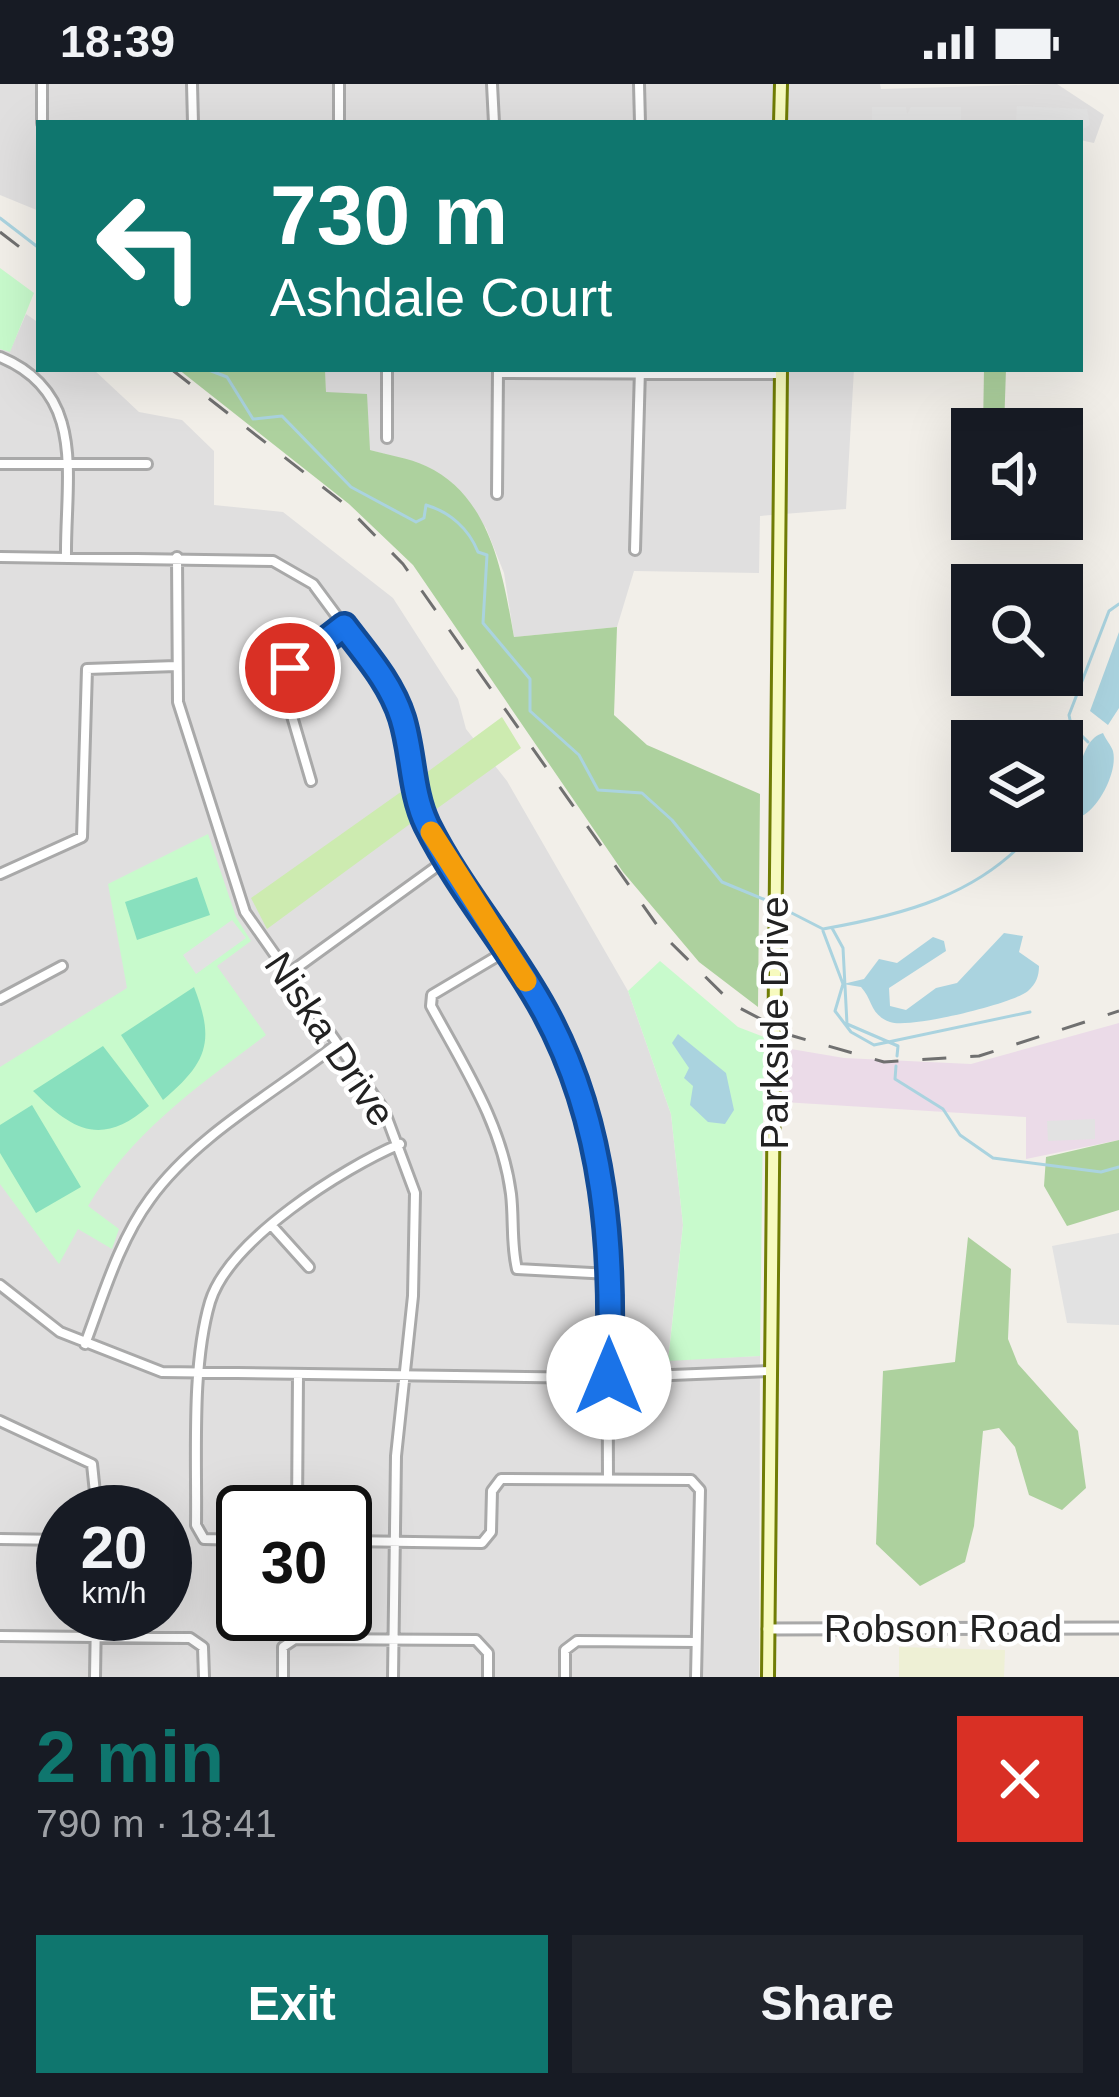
<!DOCTYPE html>
<html lang="en">
<head>
<meta charset="utf-8">
<style>
  body { margin:0; font-family:Helvetica,sans-serif; background:#20242c; color:#f1f3f6; height:100vh; display:flex; flex-direction:column; font-size:45px; white-space:nowrap }
  * { box-sizing:border-box; margin:0 }
  p { font-size:39px; color:#9ea1a6 }
  .icon { flex:none; width:66px; height:66px; fill:none; stroke:currentColor; stroke-width:2; stroke-linecap:round; stroke-linejoin:round }
  .map { position:relative; height:1593px; overflow:hidden }
  .sheet { display:flex; flex-direction:column; background:#171b24; flex:1 }
  .sheet>* { flex:none }
  .top-card { position:absolute; left:36px; top:36px; width:1047px; height:252px; border-radius:0px; box-shadow:0 12px 48px #0002; background:#0f766e; color:#fff; overflow:hidden }
  .fabs { position:absolute; left:951px; top:324px; display:grid; gap:24px }
  .fabs a { display:grid; place-items:center; width:132px; height:132px; border-radius:0px; background:#171b24; box-shadow:0 12px 48px #0002; font-size:60px }
  .speed { position:absolute; left:36px; top:1401px; display:flex; gap:24px; font-size:60px; font-weight:700; text-align:center }
  .speed>* { display:grid; place-content:center; width:156px; height:156px; border-radius:50%; background:#171b24; box-shadow:0 12px 48px #0002; line-height:1 }
  .speed small { font-size:30px; font-weight:400 }
  .speed .limit { border:6px solid #111; border-radius:18px; background:#fff; color:#111 }
  .pin { position:absolute; display:grid; place-items:center; width:102px; height:102px; color:#fff; margin:-51px; border:6px solid #fff; border-radius:50%; box-shadow:0 3px 12px #0007 }
  .me { position:absolute; width:132px; margin:-66px; rotate:0deg; stroke-linejoin:round; filter:drop-shadow(0 0 9px #0008) }
  .turn { display:flex; align-items:center; gap:42px; height:252px; padding:0 36px; font-size:54px }
  .turn .icon { width:156px; height:156px; stroke-width:2.5 }
  .turn b { display:block; font-size:84px; line-height:102px }
  .round { display:grid; place-items:center; flex:none; width:126px; height:126px; border-radius:0px; background:#20242c }
  .summary { display:flex; align-items:center; justify-content:space-between; height:204px; padding:0 36px }
  h1 { font-size:72px; font-weight:700; line-height:90px; color:#0f766e }
  .primary-button { display:flex; gap:24px; margin-top:auto; padding:24px 36px }
  .primary-button a { flex:1; height:138px; border-radius:0px; background:#0f766e; color:#fff; font-size:48px; font-weight:700; line-height:138px; text-align:center }
  .primary-button a+a { background:#20242c; color:#f1f3f6 }
  .status { display:flex; justify-content:space-between; align-items:center; height:84px; padding:0 60px; background:#171b24; direction:ltr }
  .status svg { height:33px; fill:currentColor }
  .map>svg:first-child { display:block }
</style>
</head>
<body>
<div class="status"><b>18:39</b><svg viewBox="0 0 49 12"><path d="M0 12V9h3v3zM5 12V6h3v6zM10 12V3h3v9zM15 12V0h3v12zM26 1h20v11H26zM47 4h2v5h-2z"/></svg></div>
<div class="map">
<svg width="1119" height="1593" viewBox="0 0 1119 1593">
  <rect width="100%" height="100%" fill="#f2efe9"/>
  <path fill="#e0dfdf" fill-rule="evenodd" d="M0,0H880L881,5L1057,0L1104,31L1094,59L1080,56V39H39V127L0,111Z
    M26,230L39,239V285H93L139,328L182,336L214,367V421L283,428L393,514L458,615L466,645L507,697L628,907L671,1030L683,1141L668,1276L760,1272L759,1593H0V265L10,267ZM63,1428H165V1530H63ZM243,1428H345V1530H243Z
    M325,285H854L846,425L760,432L759,489L634,487L617,543L514,553L504,489L486,444L453,400L426,382L370,366L326,308Z"/>
  <path fill="#ebdbe8" d="M1119,939V1056L1026,1075V1033L783,1018L785,964L844,974L971,980Z"/>
  <path fill="#eef0d5" d="M899,1563L1005,1566L1004,1593H899Z"/>
  <path fill="#cdebb0" d="M502,633L521,664L435,726L426,689Z
    M405,705L414,737L267,845L251,814Z"/>
  <path fill="#add19e" d="M178,285H325L326,308L367,310L370,366C388,371 409,374 426,382C491,412 503,491 514,553L617,543L614,631L647,661L760,710L758,923L699,878L623,788L413,481L349,420Z
    M984,285H1006L1004,345H983Z
    M1119,1056V1126L1067,1142L1044,1102L1046,1073Z
    M968,1153L1011,1185L1008,1255L1018,1280L1078,1347L1086,1404L1062,1426L1029,1411L1015,1363L999,1344L983,1347L974,1442L965,1478L920,1502L876,1460L883,1287L955,1278Z"/>
  <path fill="#c8facc" d="M0,184L34,209L10,268L0,265Z
    M208,750L236,833L251,857L217,882L266,951C198,1002 132,1048 88,1122L119,1145L112,1165L78,1145L59,1180L0,1100V983L127,904L108,800Z
    M660,877L738,943L764,953L760,1272L668,1277L683,1141L671,1030L628,907Z"/>
  <path fill="#88e0be" d="M197,793L210,831L137,856L125,818Z
    M194,903C215,957 208,978 163,1016L121,951Z
    M103,962L149,1022C102,1063 73,1047 33,1007Z
    M32,1021L81,1103L36,1129L0,1069V1041Z"/>
  <path fill="#e2e2e2" d="M1017,22L1087,25L1090,41L1080,47V39L1016,38Z
    M872,23H906L907,30L911,23H961V37L872,39Z
    M232,836L246,854L196,890L183,871Z
    M1095,1035V1055L1048,1057L1047,1037Z
    M1119,1149V1241L1067,1239L1052,1162Z"/>
  <path fill="#aad3df" d="M1119,548V624L1108,641L1090,627Z
    M1103,649C1106,656 1111,661 1113,667C1118,687 1099,724 1082,732L1062,721V709C1085,693 1078,657 1103,649Z
    M1004,849L1023,852L1019,868L1039,882C1039,892 1036,900 1028,907C1012,920 909,945 890,938C870,931 873,916 861,903L843,900L864,895L879,875L897,879L933,853L944,857L946,867L889,904L890,922L906,926L936,904L957,899Z
    M678,950L726,989L734,1026L725,1040L708,1038L690,1021L693,1002L684,994L689,984L672,959Z"/>
  <g fill="none" stroke-linecap="round" stroke-linejoin="round">
    <path stroke="#aad3df" stroke-width="3" d="M0,134L39,164
      M206,285L227,293L253,335L282,332L351,403L416,438L424,434L426,421C450,428 469,445 478,468L487,471L483,539L530,595V627L579,671L598,706L642,709L672,736L722,798L773,819
      M1088,658L1071,641L1069,631L1109,527L1119,520
      M782,824L823,845C903,831 980,811 1034,747
      M832,844L843,864L847,940L898,962L897,972
      M823,847L843,900L835,927L851,948L874,961L1030,928
      M896,982L895,995L943,1025L960,1051L993,1074L1101,1088L1119,1083"/>
    <defs>
      <path id="minor" d="M42,0V39
        M192,0L193,39
        M339,0V39
        M492,0L494,39
        M639,0L640,39
        M0,273C88,309 65,394 66,473
        M387,285V354
        M498,289L781,290
        M0,380H147
        M497,410L498,286
        M635,466L640,285
        M0,473L273,477L313,500L384,596L402,633L427,741L545,927L584,1015L607,1142L608,1395
        M177,473L178,618L245,828L384,1026L415,1109L413,1212L396,1372L393,1593
        M311,697L282,598L296,576L344,541
        M0,790L82,753L87,585L176,582
        M506,867L432,911L431,922C464,983 502,1040 511,1110C514,1135 511,1160 517,1185L610,1190
        M288,890L447,775
        M0,915L62,882
        M273,1143L309,1183
        M0,1201L60,1248L162,1288L598,1294L771,1287
        M85,1260C103,1212 119,1157 150,1115C196,1051 276,1008 337,960
        M0,1337L92,1380L97,1428
        M297,1428L298,1291
        M0,1455L63,1456
        M243,1456L204,1455L196,1441C197,1373 191,1283 210,1218C229,1156 343,1084 400,1060
        M345,1457L482,1459L491,1448L492,1407L501,1395L691,1396L700,1406L696,1593
        M0,1552L190,1554L203,1563L204,1593
        M95,1593L96,1530
        M283,1593V1563L295,1555L476,1556L488,1569V1593
        M565,1593V1566L577,1557L696,1558"/>
      <path id="tertiary" d="M768,1545L1119,1544"/>
      <path id="secondary" d="M780,39L781,0
        M768,1593L781,285"/>
    </defs>
    <use href="#minor" stroke="#a9a9a9" stroke-width="14"/>
    <use href="#tertiary" stroke="#a9a9a9" stroke-width="15"/>
    <use href="#secondary" stroke="#707d05" stroke-width="16"/>
    <use href="#minor" stroke="#fff" stroke-width="8"/>
    <use href="#tertiary" stroke="#fff" stroke-width="9"/>
    <use href="#secondary" stroke="#f7fabf" stroke-width="10"/>
    <path stroke="#707070" stroke-width="3" stroke-dasharray="24 24" stroke-linecap="butt" d="M0,148L39,178
      M171,285L342,418L403,480L666,854L734,921L793,952L884,978L979,972L1119,927"/>
  </g>
  <g fill="none" stroke-linecap="round" stroke-linejoin="round">
    <defs>
      <path id="route" d="M290,584L344,542C366,571 391,599 402,634C413,669 411,708 427,741C460,807 510,863 545,928C606,1041 614,1167 609,1293"/>
    </defs>
    <use href="#route" stroke="#114b97" stroke-width="30"/>
    <use href="#route" stroke="#1a73e8" stroke-width="21"/>
    <path stroke="#f59e0b" stroke-width="21" d="M431,748L526,897"/>
  </g>
  <g text-anchor="middle" dominant-baseline="central" stroke-width="9" stroke-linejoin="round" paint-order="stroke">
    <g font-size="39" fill="#222" stroke="#fff">
      <text transform="translate(774 939) rotate(-90)">Parkside Drive</text>
      <text transform="translate(330 955) rotate(56)">Niska Drive</text>
      <text x="943" y="1544">Robson Road</text>
    </g>
  </g>
</svg>
<div class="fabs">
<a><svg class="icon" aria-label="sound" viewBox="0 0 24 24"><path d="M4 9h4l5-4v14l-5-4H4zM17 9q2 3 0 6"/></svg></a>
<a><svg class="icon" aria-label="search" viewBox="0 0 24 24"><circle cx="10" cy="10" r="6"/><path d="M15 15l6 6"/></svg></a>
<a><svg class="icon" aria-label="layers" viewBox="0 0 24 24"><path d="M12 4l9 5-9 5-9-5zM3 14l9 5 9-5"/></svg></a>
</div>
<div class="speed"><div>20<small>km/h</small></div><div class="limit">30</div></div>
<div class="pin" style="left:290px;top:584px;background:#d93025"><svg class="icon" aria-label="arrive" viewBox="0 0 24 24"><path d="M6 21V4h12l-3 4 3 4H6"/></svg></div>
<svg class="me" style="left:609px;top:1293px" viewBox="-20 -20 40 40"><circle r="19" fill="#fff"/><path d="M0-13L10 11 0 6-10 11z" fill="#1a73e8"/></svg>
<div class="top-card">
<div class="turn"><svg class="icon" aria-label="left" viewBox="0 0 24 24"><path d="M17 20v-9H6M10 6l-5 5 5 5"/></svg><div><b>730 m</b>Ashdale Court</div></div>
</div>
</div>
<section class="sheet">
<div class="summary"><div><h1>2 min</h1><p>790 m · 18:41</p></div><a class="round" style="background:#d93025;color:#fff"><svg class="icon" aria-label="close" viewBox="0 0 24 24"><path d="M6 6l12 12M18 6L6 18"/></svg></a></div>
<div class="primary-button"><a>Exit</a><a>Share</a></div>
</section>
</body>
</html>
